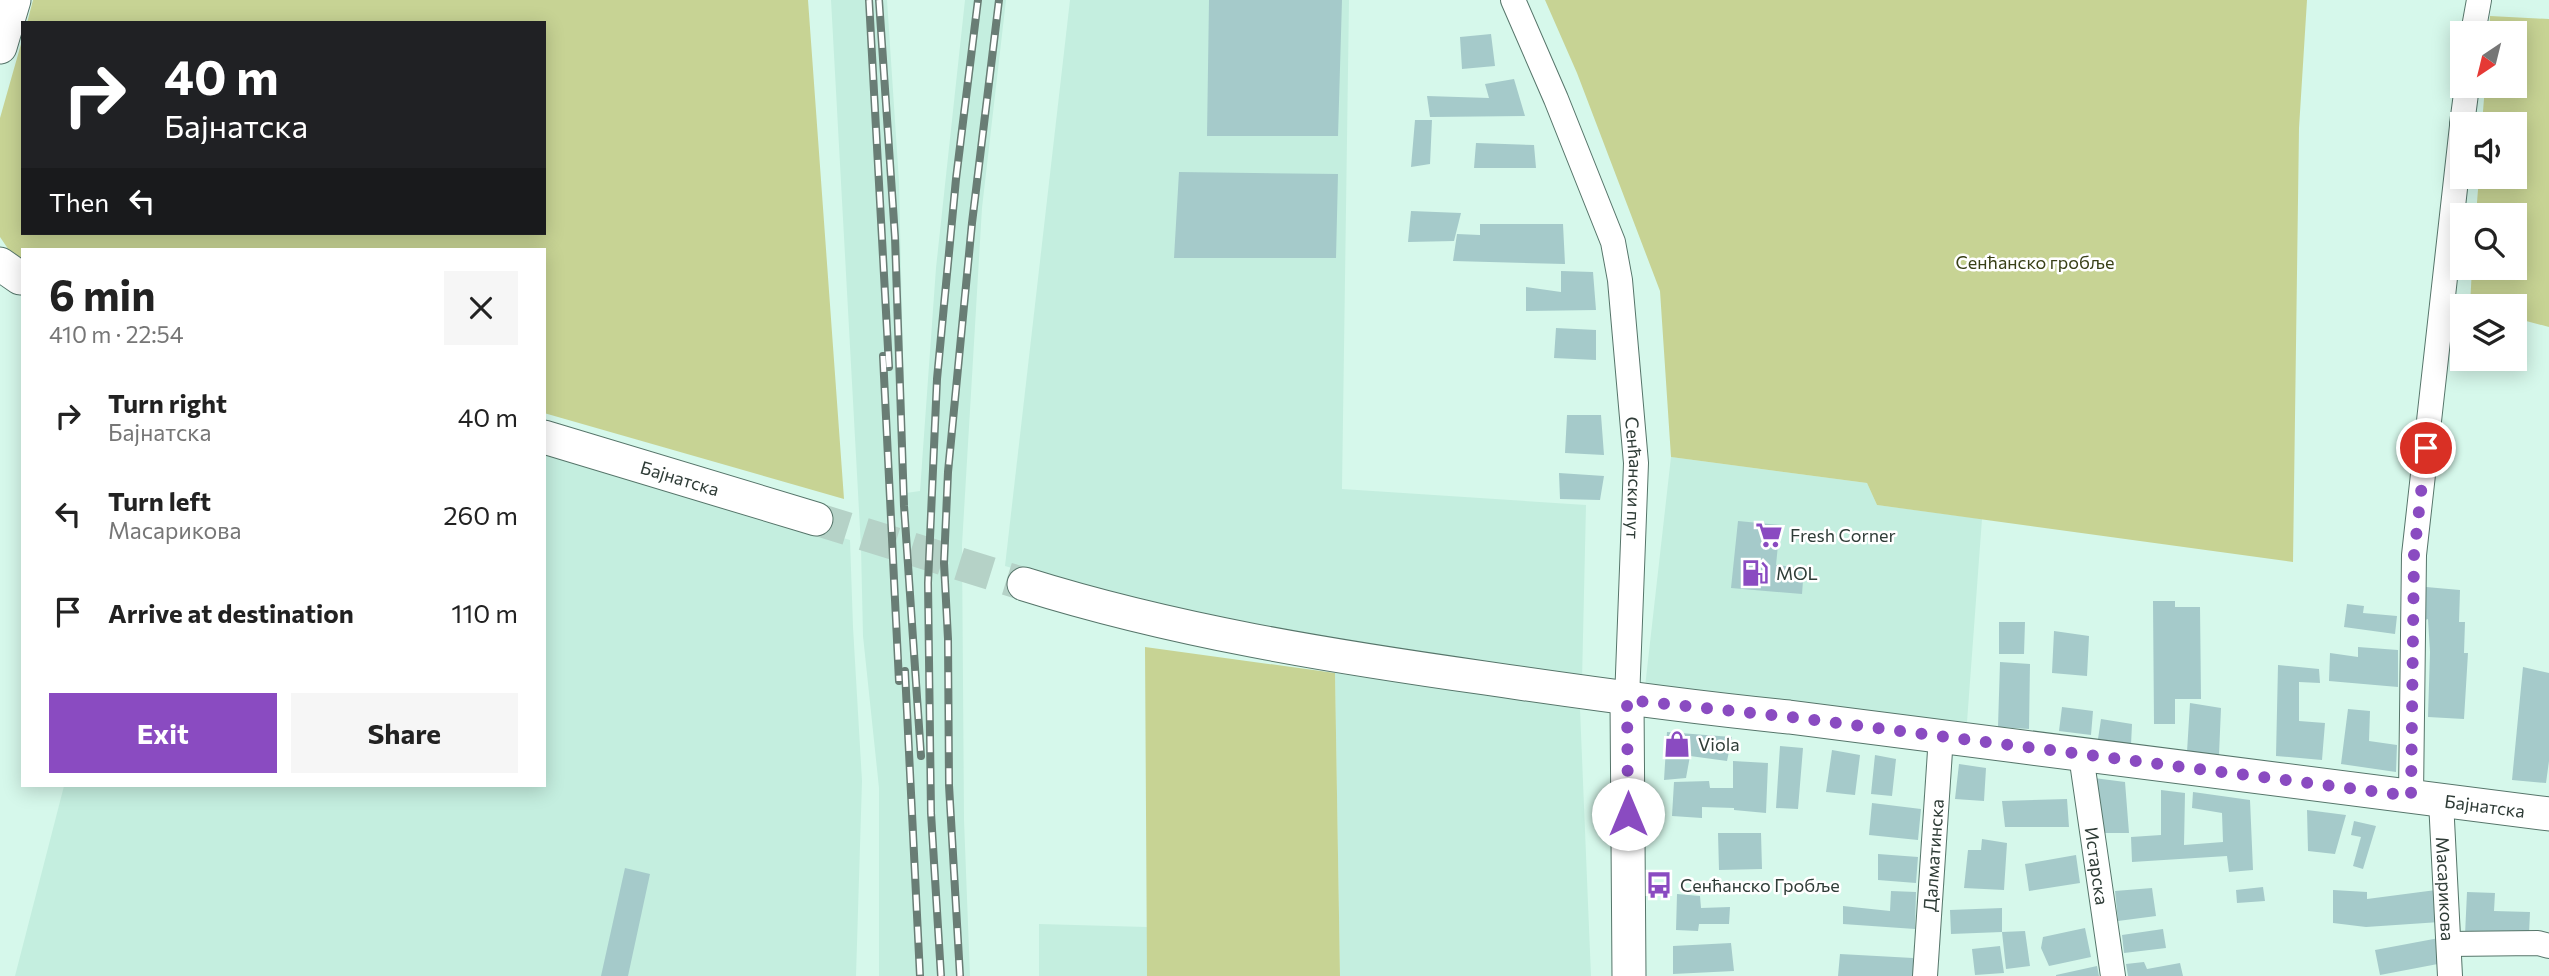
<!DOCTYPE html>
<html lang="en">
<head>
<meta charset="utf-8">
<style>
  body { margin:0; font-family:Commissioner,sans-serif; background:#f6f6f6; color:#222; height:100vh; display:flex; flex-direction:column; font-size:26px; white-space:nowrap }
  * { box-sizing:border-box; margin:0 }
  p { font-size:23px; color:#767676 }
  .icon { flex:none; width:38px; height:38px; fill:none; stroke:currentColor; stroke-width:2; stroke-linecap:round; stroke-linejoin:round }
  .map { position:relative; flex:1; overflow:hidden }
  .panel { position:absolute; left:21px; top:248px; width:525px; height:539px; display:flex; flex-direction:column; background:#fff; border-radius:0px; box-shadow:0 4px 18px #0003 }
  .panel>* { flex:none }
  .guide { position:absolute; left:21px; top:21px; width:525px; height:214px; border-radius:0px; box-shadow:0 4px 18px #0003; background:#202124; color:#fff; overflow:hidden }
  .needle { width:46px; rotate:215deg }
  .tools { position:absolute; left:2450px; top:21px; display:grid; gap:14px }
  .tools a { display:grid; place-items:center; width:77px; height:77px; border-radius:0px; background:#fff; box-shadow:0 4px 18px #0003; font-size:35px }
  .pin { position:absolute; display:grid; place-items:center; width:60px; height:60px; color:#fff; margin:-30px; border:4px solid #fff; border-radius:50%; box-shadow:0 2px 7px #0007 }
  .me { position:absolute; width:77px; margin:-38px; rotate:0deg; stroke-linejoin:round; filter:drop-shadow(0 0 5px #0008) }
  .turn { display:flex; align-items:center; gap:24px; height:147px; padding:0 28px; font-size:32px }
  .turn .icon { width:91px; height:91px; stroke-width:2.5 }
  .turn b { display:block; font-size:49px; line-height:60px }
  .then { display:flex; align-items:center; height:66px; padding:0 28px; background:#0003; gap:14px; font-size:26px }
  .round { display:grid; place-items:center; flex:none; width:74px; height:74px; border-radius:0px; background:#f6f6f6 }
  .headline { display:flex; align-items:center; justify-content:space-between; height:119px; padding:0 28px }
  h1 { font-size:42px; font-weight:700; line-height:52px }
  .button { display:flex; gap:14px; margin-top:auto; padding:14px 28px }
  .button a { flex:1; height:80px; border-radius:0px; background:#8a4bc1; color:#fff; font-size:28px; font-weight:700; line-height:80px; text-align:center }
  .button a+a { background:#f6f6f6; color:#222 }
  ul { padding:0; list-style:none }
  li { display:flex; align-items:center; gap:21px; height:98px; padding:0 28px }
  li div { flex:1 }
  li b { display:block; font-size:26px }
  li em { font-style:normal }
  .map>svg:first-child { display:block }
</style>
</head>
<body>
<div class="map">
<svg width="2549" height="976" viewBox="0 0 2549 976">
  <rect width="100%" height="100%" fill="#d6f8eb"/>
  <path fill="#c4eedf" d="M831,0H887L899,182L906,493L920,491L936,268L965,0H1006L982,208L962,545L964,820L970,976H879V788L863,636L861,547Z
    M1070,0H1349L1342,489L1586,505L1582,681L1343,641L1084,589L1005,566Z
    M544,453L850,540L853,627L862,781L856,976H15L64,786H544Z
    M1671,457L1867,483L1877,505L1982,519L1967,722L1645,687Z
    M1335,673L1580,709L1591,976H1340Z
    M1039,924L1147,927V976H1039Z"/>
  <path fill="#c7d394" d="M33,0H808L844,499L544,413V250H23V264L17,262L0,237V118L23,37V233H544V23H27Z
    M1545,0H2307L2299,128L2293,562L1877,505L1867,483L1671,457L1660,291L1577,73Z
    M2490,16L2549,19V327L2515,318V306H2470L2472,268H2515V215H2476L2479,177H2515V124H2482L2485,86H2515V33H2489Z
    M1145,647L1335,673L1340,976H1147Z"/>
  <path fill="#a5caca" d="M1209,0H1342L1338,136H1207Z
    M1491,34L1495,66L1462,69L1460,37Z
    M1514,79L1525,116L1430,117L1427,96L1489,98L1485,84Z
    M1415,120H1432L1430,164L1411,167Z
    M1476,143L1534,145L1536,168H1474Z
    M1179,172L1338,174L1336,258H1174Z
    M1411,211L1461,213L1454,241L1408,242Z
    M1480,224H1563L1565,264L1453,261L1457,234L1480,235Z
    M1561,271L1593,272L1596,310L1526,311V287L1561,292Z
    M1556,328L1596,330V360L1554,358Z
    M1567,415H1601L1604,455L1565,453Z
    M1559,473L1604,476L1600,500L1560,499Z
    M1738,521L1780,525L1776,565L1804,568L1802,594L1731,588Z
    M2426,587L2460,590L2459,622H2465L2464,653H2468L2464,719L2428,717L2430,652L2428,619L2425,620Z
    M2153,601H2175V607H2200L2201,699H2175V724H2154Z
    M2347,604L2364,606L2363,613L2397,616L2395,634L2344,627Z
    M1999,622H2025L2024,654H1999Z
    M2054,631L2089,636L2087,676L2052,673Z
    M2358,647L2398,650V687L2329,681L2330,653L2358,657Z
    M2000,662L2030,664L2029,729L1998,727Z
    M2278,665L2319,669L2320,683L2299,682V721L2325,723L2322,760L2276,756Z
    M2523,667L2549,673V761L2546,783L2512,780Z
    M2190,703L2221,708L2219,755L2187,752Z
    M2062,707L2093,711L2091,735L2059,731Z
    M2348,709L2370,711L2369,741L2397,745L2396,772L2341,764Z
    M2101,719L2132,724L2131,745L2098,739Z
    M1667,732L1732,737L1727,761L1690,756L1686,778L1664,780Z
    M1780,746L1803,748L1798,809L1776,808Z
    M1832,750L1860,755L1855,795L1826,792Z
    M1875,755L1896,759L1892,796L1871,794Z
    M1733,761L1768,763L1766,813L1734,810V808L1702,807V818L1672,816L1674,782L1709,781L1710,788H1733Z
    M1959,764L1986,768L1984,801L1955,799Z
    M2094,778L2125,782L2129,833H2101Z
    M2161,790L2185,793L2184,845L2223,842L2222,813L2192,808L2193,792L2250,800L2253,870L2229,872L2227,856L2132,862L2131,837L2161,835Z
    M2067,799L2069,827H2005L2002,801Z
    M1872,803L1921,809L1918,840L1869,835Z
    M2307,810L2346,815L2335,854L2308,851Z
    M2354,821L2376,826L2363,869L2353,866L2361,837L2351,835Z
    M1718,833H1761L1762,869L1719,870Z
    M1982,839L2007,843L2004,890L1964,888L1968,850H1981Z
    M1878,854L1918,857L1916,883L1878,880Z
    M2076,855L2080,883L2029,891L2025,864Z
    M625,868L650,874L628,976H601Z
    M2263,887L2265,901L2237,903L2236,890Z
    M2152,888L2156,916L2118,921L2115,891Z
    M2333,890L2367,892V899L2436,890L2440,922L2366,927L2333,923Z
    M1891,891L1916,892L1915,929L1843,924V906L1890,911Z
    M2467,892L2495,893L2494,911L2530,912L2529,934L2465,935Z
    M1677,894L1700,896L1701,908L1730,907L1729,924H1699L1698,931L1676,930Z
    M2002,908V932L2025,931L2030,966L2006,969L2002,932L1951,934L1950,910Z
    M2085,928L2091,957L2049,966L2041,948L2043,937Z
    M2163,929L2166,948L2124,953L2122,935Z
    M2439,938L2443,963L2380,975L2375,950Z
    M1731,943L1734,971L1673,974V946Z
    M2000,946L2004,973L1975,975L1972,949Z
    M1840,954L1913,958L1914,976H1838Z
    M2144,962L2147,969L2180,963L2183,976H2128L2126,964Z
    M2097,966L2099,976H2056V975Z"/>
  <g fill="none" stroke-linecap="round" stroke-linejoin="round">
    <path stroke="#b5d2c7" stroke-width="33" stroke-dasharray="33 17" stroke-linecap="butt" d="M816,519L1024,584"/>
    <defs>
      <g id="minor">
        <path id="s1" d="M1513,0L1556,99L1613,242L1620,280L1636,463L1627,700"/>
        <path d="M2473,33L2479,0"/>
        <path d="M2462,124L2467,86"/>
        <path id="s2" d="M2081,755L2113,976"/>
        <path d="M2411,796L2414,555L2462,126"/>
        <path id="s3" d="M2441,801L2450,976"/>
        <path d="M2449,944L2538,943L2549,946"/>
        <path id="s4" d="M1925,976L1941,736"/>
      </g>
      <g id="secondary">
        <path d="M0,47L14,0"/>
        <path d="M0,264L20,278"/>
        <path id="s5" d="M544,437L816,519"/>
        <path id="s6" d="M1024,584C1174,631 1330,656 1485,678C1587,693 1687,707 1789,717L2549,814"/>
        <path d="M1627,700L1629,976"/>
      </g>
    </defs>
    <use href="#minor" stroke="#56756a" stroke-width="26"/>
    <use href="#secondary" stroke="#56756a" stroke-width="35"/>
    <use href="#minor" stroke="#fff" stroke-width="24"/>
    <use href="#secondary" stroke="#fff" stroke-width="33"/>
    <defs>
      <path id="rail" d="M869,0L889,367
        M879,0L895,237L904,506L921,756
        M883,356L899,681
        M905,671L920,976
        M941,976L931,813L928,583L937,379L956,179L978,0
        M960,976L949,785L948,639L944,563L948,472L972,223L999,0"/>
    </defs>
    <use href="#rail" stroke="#697d75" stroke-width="8"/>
    <use href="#rail" stroke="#fff" stroke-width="5" stroke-dasharray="16" stroke-linecap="butt"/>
  </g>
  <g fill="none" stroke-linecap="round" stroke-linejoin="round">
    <path stroke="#8a4bc1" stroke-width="12" stroke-dasharray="0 21.6" d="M1628,814L1627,700L1790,717L2411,796L2414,555L2426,448"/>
  </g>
  <defs>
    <symbol id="supermarket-bare" viewBox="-9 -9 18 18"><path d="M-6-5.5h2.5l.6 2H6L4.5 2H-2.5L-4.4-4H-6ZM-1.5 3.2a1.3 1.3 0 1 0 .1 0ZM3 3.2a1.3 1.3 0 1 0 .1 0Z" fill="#8a4bc1" stroke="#fff" stroke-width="2.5" paint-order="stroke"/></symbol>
    <symbol id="fuel-bare" viewBox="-9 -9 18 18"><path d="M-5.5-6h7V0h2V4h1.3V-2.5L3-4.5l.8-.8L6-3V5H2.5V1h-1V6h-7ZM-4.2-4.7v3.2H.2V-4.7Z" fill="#8a4bc1" stroke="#fff" stroke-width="2.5" paint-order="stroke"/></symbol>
    <symbol id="shop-bare" viewBox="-9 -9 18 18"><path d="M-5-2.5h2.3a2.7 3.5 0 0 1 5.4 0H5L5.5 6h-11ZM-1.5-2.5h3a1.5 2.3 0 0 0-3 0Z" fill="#8a4bc1" stroke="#fff" stroke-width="2.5" paint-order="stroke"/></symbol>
    <symbol id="bus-bare" viewBox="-9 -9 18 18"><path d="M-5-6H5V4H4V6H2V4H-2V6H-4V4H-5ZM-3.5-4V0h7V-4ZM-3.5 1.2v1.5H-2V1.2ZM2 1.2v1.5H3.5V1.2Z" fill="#8a4bc1" stroke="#fff" stroke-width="2.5" paint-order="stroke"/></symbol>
  </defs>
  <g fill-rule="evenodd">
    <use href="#supermarket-bare" x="1750" y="516" width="38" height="38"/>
    <use href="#fuel-bare" x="1736" y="554" width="38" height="38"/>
    <use href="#shop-bare" x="1658" y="725" width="38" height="38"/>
    <use href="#bus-bare" x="1640" y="866" width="38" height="38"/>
  </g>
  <g text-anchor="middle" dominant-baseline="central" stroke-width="5" stroke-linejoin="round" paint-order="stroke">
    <g font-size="18" fill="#394017" stroke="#fff">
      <text x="2035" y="262">Сенћанско гробље</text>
    </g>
    <g font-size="18" fill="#2f3c37" stroke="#fff">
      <text stroke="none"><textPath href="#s5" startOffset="142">Бајнатска</textPath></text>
      <text stroke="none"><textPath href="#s1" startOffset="499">Сенћански пут</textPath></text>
      <text stroke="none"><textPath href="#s6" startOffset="1479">Бајнатска</textPath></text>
      <text stroke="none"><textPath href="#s4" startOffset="121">Далматинска</textPath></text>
      <text stroke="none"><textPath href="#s2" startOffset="112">Истарска</textPath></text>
      <text stroke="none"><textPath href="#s3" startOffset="88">Масарикова</textPath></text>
    </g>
    <g font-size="18" fill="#2f3c37" stroke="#fff" text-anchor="start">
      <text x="1790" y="535">Fresh Corner</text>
      <text x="1776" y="573">MOL</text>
      <text x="1698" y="744">Viola</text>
      <text x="1680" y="885">Сенћанско Гробље</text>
    </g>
  </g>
</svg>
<div class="tools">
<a><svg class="needle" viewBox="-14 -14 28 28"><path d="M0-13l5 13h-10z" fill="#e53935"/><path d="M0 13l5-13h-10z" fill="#767676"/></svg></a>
<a><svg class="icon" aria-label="sound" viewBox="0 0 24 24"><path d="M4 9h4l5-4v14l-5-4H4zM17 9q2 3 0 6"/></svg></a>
<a><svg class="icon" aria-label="search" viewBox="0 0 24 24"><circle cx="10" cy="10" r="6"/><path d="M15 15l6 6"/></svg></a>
<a><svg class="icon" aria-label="layers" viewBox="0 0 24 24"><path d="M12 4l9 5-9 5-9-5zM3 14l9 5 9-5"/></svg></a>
</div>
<div class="pin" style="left:2426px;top:448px;background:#d93025"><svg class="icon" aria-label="arrive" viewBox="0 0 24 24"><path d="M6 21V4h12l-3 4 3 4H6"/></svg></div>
<svg class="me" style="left:1628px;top:814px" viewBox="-20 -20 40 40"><circle r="19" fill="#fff"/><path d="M0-13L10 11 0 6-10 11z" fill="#8a4bc1"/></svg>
<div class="guide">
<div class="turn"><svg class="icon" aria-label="right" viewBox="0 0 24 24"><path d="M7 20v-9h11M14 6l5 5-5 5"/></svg><div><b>40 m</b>Бајнатска</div></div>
<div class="then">Then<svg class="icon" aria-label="left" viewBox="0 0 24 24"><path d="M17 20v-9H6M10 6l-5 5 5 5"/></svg></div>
</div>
<section class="panel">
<div class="headline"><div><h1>6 min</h1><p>410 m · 22:54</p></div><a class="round"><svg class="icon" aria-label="close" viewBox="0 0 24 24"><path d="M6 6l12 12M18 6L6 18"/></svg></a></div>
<ul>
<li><svg class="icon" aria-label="right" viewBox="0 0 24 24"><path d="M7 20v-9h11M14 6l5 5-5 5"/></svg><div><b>Turn right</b><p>Бајнатска</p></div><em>40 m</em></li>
<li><svg class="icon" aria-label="left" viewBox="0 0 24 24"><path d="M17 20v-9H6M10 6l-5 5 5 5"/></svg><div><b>Turn left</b><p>Масарикова</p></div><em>260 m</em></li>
<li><svg class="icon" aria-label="arrive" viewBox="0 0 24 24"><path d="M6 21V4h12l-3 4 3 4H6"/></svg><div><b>Arrive at destination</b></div><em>110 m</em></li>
</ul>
<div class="button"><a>Exit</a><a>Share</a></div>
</section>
</div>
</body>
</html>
